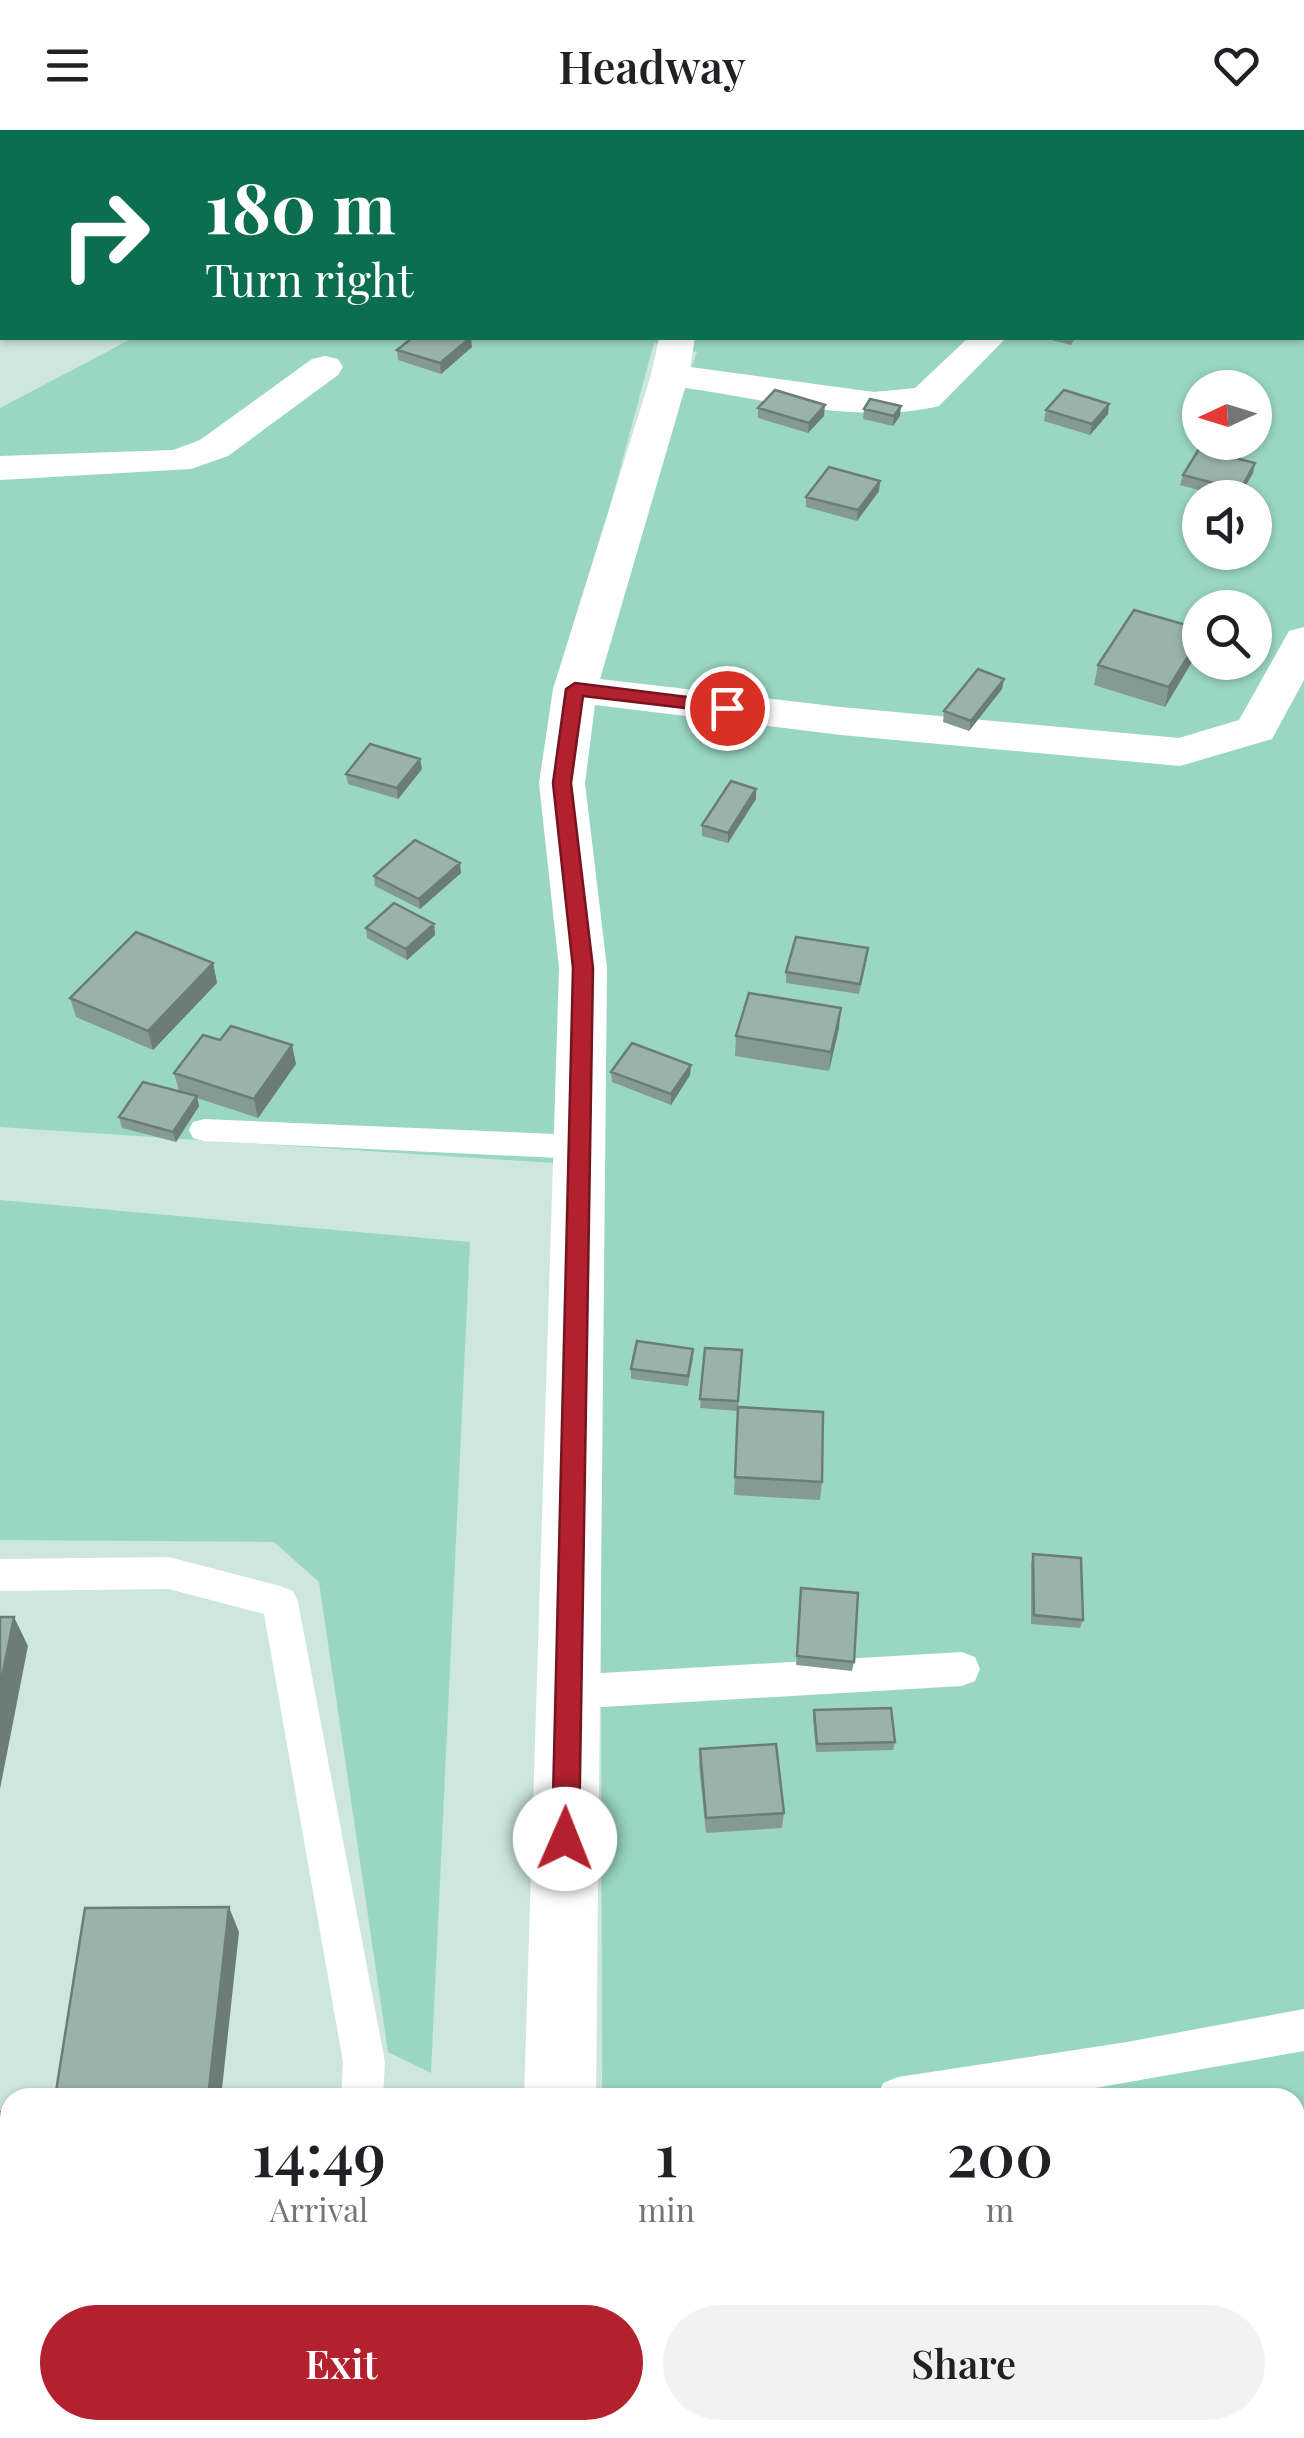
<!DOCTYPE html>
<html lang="en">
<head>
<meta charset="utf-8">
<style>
  body { margin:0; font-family:"Playfair Display",serif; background:#f2f2f2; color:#202124; height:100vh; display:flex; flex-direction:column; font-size:38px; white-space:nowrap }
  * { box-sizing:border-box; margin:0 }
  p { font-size:32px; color:#757577 }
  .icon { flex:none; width:55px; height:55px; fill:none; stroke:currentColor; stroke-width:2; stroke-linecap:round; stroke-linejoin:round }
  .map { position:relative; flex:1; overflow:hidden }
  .details { position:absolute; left:0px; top:1958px; width:1305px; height:352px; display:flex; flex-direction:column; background:#fff; border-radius:30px 30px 0 0; box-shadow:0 2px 8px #0004 }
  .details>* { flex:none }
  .hud { position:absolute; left:0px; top:0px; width:1305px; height:210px; box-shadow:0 2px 8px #0004; background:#0b6e4f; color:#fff; overflow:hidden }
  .needle { width:65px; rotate:266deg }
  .controls { position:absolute; left:1182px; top:240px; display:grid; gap:20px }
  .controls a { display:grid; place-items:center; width:90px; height:90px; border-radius:50%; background:#fff; box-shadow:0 2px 8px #0004; font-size:50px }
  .pin { position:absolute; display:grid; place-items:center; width:85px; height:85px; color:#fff; margin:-42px; border:5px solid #fff; border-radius:50%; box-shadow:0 2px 10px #0007 }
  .me { position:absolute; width:110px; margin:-55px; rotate:1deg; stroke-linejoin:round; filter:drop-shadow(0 0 8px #0008) }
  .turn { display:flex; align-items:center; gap:35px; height:210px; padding:0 40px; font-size:45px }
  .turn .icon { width:130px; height:130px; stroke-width:2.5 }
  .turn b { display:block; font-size:70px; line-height:85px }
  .eta { display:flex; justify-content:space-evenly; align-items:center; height:170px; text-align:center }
  .eta b { font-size:60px; font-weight:600; line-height:70px }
  .action { display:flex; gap:20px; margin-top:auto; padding:20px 40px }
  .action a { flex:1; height:115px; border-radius:60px; background:#b3212f; color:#fff; font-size:40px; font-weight:600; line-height:115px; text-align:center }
  .action a+a { background:#f2f2f2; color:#202124 }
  header { display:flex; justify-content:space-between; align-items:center; height:130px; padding:0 40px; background:#fff; font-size:45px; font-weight:600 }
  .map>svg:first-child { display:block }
</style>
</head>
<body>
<header><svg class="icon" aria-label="menu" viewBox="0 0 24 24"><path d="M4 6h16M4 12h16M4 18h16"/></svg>Headway<svg class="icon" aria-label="heart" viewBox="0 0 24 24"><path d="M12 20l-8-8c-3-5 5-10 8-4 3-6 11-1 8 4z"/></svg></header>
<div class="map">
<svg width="1304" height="2308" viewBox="0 0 1304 2308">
  <rect width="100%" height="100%" fill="#cee7de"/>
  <path fill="#9ad7c3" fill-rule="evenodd" d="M523,0H1304V2308H595V2300H1295V1968L602,1967L600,1036L0,997V278L133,208H1302V2H519ZM654,213L697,222L640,375L609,380ZM1200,258H1255V312H1200ZM1200,368H1255V422H1200ZM1200,478H1255V532H1200Z
    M0,1070L470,1112L431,1943L388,1922L319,1452L274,1412L0,1410Z"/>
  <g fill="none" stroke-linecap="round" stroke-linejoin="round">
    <path fill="#fff" fill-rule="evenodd" d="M1236,0H1269L1271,2H1238Z
      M1302,3L1304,4V16L1302,15Z
      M204,989L579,1005L590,1009L594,1017L590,1025L579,1029L204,1011L193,1008L189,1000L193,992Z
      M169,1427L280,1456L293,1461L298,1472L385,1932L383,1968H341L343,1932L264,1484L169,1459L0,1461V1429Z
      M962,1522L975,1527L980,1539L975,1551L962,1556L568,1579L555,1574L549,1562L555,1550L568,1545Z
      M1304,1879V1921L1038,1968H877L883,1953L898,1947L1127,1912Z
      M296,2300H345L342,2308H293Z"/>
    <path fill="#fff" fill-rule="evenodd" d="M659,208H695L690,237L874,262L915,258L968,208H1006L939,276C861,295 764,269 685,258L600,549L841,577L1179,608L1239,590L1289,501L1304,497V550L1272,609L1180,636L841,605L595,575L585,653L607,838L596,1968H524L559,838L539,653L553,559L651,245Z
      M325,226L338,229L343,237L338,245L228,326L191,339L0,350V326L173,320L200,310L312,229Z
      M514,2300H592V2308H514Z"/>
  </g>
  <path fill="#849a92" d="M1044,208H1075L1071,215Z
    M472,217L441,244L398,230L397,220Z
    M1109,274L1108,284L1090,305L1044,291L1046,280Z
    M758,278L824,286L808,303L758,288Z
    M864,279L900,286L893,296L863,289Z
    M1253,343L1239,368H1227L1180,355L1183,345Z
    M880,351L879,361L857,391L806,377V367Z
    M1199,520L1165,577L1094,555L1098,535Z
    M1004,549L1002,559L969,601L943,592L944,581Z
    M420,629L422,639L398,669L348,654L346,644Z
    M756,659V669L728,713L702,706V695Z
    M461,743L420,779L375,756L374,746Z
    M434,794L435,805L407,830L367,808L366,798Z
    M867,829L859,864L786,853V842Z
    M213,833L217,853L153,920L76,887L70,868Z
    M839,898L829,941L735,926L736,906Z
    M296,934L258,988L197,968L199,976L176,1012L122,998L119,987L179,961L174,943Z
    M691,935L690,945L671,975L612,952L611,942Z
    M705,1218L742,1220L738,1281L700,1278Z
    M693,1228L688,1256L631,1249V1239Z
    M738,1277L822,1352L820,1370L734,1365Z
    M1033,1424L1083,1490L1080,1498L1031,1494V1433Z
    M801,1458L854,1532L852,1541L796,1535Z
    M814,1580L895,1612L893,1620L816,1622L813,1588Z
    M700,1619L784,1683L782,1698L706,1703L699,1635Z"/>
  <path fill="#6c7d77" d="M471,208L472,217L441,244L440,233Z
    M1109,274L1108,284L1090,305L1092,294Z
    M825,275L824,286L808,303L809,293Z
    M901,276L900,286L893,296L894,286Z
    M1255,333L1253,343L1238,368L1240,360Z
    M880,351L879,361L857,391L858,380Z
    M1200,507L1199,520L1165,577L1169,557Z
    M1004,549L1002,559L969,601L971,591Z
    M420,629L422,639L398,669L397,658Z
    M756,659V669L728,713V703Z
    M460,733L461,743L420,779L419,769Z
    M434,794L435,805L407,830L406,819Z
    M213,833L217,853L153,920L148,901Z
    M841,878L839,898L829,941L831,922Z
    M292,915L296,934L258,988L254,969Z
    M691,935L690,945L671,975V964Z
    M197,966L199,976L176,1012L173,1002Z
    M14,1487L28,1516L0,1659V1557Z
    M229,1777L239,1802L221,1968H208Z
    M170,2300H185L184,2308H169Z"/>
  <path fill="#9ab3aa" stroke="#6c7d77" stroke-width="2.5" d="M412,208H470L440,233L397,220Z
    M775,260L825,275L809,293L758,278Z
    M1064,260L1109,274L1092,294L1046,280Z
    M870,269L901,276L894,286L864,279Z
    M1199,319L1255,333L1240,360L1183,345Z
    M829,337L880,351L858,380L806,367Z
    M1134,480L1200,499V507L1169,557L1098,535Z
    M978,539L1004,549L971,591L944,581Z
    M370,614L420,629L397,658L346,644Z
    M731,651L756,659L728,703L702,695Z
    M415,710L460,733L419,769L374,746Z
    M394,773L434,794L406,819L366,798Z
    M136,802L213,833L148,901L70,868Z
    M796,807L868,818L860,854L786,842Z
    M749,863L841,878L831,922L736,906Z
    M231,896L292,915L254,969L174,943L203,905L220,910Z
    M632,913L691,935L671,964L611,942Z
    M143,952L197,966L173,1002L119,987Z
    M637,1211L693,1219L688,1246L631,1239Z
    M705,1218L742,1220L738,1271L700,1269Z
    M738,1277L823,1282L822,1352L735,1347Z
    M1033,1424L1081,1428L1083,1490L1034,1485Z
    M801,1458L858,1463L854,1532L797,1526Z
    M0,1487H14L0,1557Z
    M891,1578L895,1612L817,1614L814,1580Z
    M776,1614L784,1683L706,1688L700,1619Z
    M229,1777L208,1968H55L85,1778Z
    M0,1982H10V2300H170L169,2308H0Z"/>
  <path fill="#b3212f" stroke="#74151f" stroke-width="2.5" d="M575,553L727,572L736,578L727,583L583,566L571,653L593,838L579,1709L575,1718L565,1722L556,1718L552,1709L573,838L553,653L566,559Z"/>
</svg>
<div class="controls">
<a><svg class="needle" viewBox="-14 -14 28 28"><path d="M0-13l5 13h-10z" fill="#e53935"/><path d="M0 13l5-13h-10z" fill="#757577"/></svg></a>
<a><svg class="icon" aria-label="sound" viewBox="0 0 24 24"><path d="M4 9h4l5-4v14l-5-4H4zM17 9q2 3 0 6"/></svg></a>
<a><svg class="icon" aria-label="search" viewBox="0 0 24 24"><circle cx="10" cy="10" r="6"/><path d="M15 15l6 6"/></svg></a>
</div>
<div class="pin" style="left:727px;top:578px;background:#d93025"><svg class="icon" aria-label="arrive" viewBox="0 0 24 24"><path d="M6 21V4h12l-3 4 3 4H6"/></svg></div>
<svg class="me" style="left:565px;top:1709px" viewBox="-20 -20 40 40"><circle r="19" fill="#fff"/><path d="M0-13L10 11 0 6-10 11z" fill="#b3212f"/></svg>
<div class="hud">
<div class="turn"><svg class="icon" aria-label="right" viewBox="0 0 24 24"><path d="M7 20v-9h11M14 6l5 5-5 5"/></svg><div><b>180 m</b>Turn right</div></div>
</div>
<section class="details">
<div class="eta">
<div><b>14:49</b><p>Arrival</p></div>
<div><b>1</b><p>min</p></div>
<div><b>200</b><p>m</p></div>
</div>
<div class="action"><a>Exit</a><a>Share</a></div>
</section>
</div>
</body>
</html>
